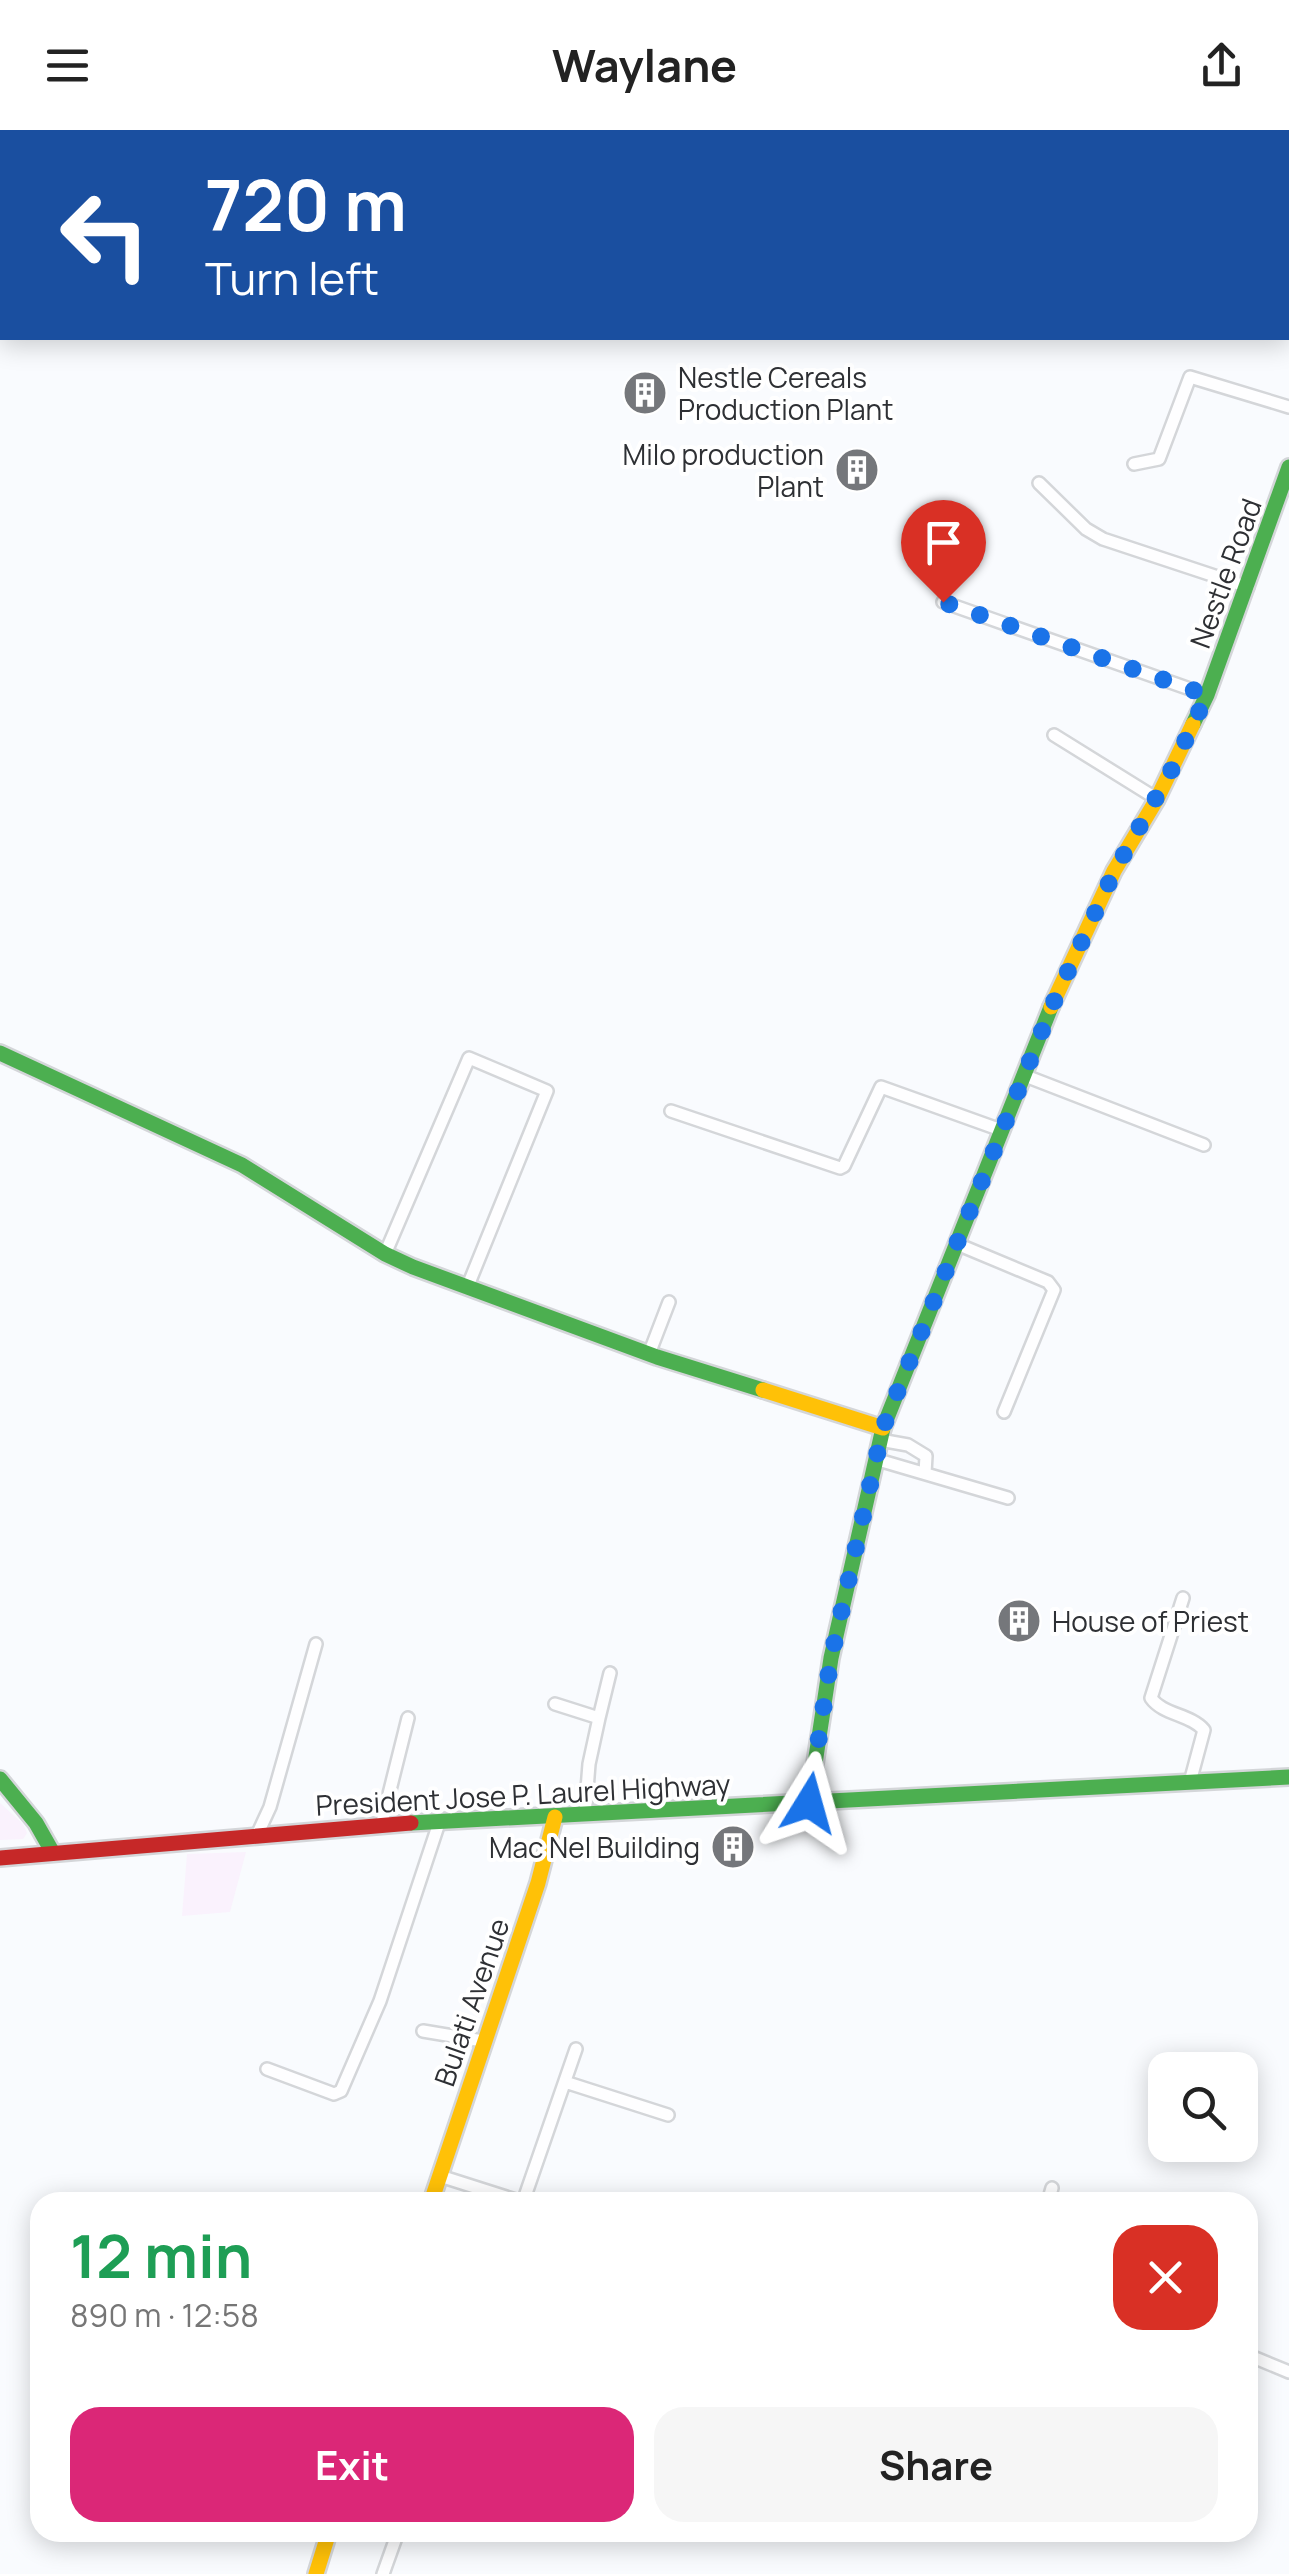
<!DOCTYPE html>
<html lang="en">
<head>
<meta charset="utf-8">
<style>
  body { margin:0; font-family:Manrope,sans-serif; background:#f6f6f6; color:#222; height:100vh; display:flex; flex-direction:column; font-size:38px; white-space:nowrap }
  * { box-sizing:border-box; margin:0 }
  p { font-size:32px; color:#767676 }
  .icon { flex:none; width:55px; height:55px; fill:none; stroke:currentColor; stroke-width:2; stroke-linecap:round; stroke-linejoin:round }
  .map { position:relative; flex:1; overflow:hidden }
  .drawer { position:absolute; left:30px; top:2062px; width:1228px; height:350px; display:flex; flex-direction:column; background:#fff; border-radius:30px; box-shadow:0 5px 25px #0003 }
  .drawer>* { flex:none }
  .top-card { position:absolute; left:0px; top:0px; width:1290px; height:210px; box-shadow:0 5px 25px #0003; background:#1a4fa0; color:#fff; overflow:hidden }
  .fabs { position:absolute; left:1148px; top:1922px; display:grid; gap:20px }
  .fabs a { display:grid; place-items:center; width:110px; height:110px; border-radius:20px; background:#fff; box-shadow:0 5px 25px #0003; font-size:50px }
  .pin { position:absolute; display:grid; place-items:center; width:85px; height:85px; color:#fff; margin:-102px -42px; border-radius:50% 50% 50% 0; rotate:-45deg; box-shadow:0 0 10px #0007 }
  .pin .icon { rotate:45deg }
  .me { position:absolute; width:110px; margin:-55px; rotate:8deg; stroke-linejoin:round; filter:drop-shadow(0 0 8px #0008) }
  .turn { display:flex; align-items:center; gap:35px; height:210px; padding:0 40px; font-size:45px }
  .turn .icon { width:130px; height:130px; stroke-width:2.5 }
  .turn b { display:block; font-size:70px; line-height:85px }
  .round { display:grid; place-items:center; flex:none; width:105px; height:105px; border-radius:30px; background:#f6f6f6 }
  .overview { display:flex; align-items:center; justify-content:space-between; height:170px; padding:0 40px }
  h1 { font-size:60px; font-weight:700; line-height:75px; color:#1e9e55 }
  .action { display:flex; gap:20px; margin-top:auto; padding:20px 40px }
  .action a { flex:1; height:115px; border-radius:30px; background:#db2777; color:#fff; font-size:40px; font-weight:700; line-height:115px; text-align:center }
  .action a+a { background:#f6f6f6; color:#222 }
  header { display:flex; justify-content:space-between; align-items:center; height:130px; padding:0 40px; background:#fff; font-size:45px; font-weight:700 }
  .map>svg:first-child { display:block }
</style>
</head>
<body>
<header><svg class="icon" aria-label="menu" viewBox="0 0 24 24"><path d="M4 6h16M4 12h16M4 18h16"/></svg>Waylane<svg class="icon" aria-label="share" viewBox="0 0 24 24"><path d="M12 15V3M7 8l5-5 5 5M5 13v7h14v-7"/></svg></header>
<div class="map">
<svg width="1289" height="2444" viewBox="0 0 1289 2444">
  <rect width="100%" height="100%" fill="#f9fbfe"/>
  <path fill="#faf2fd" d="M0,1673L23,1694L27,1703L23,1709L0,1710Z
    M246,1722L230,1782L182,1786L187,1724Z"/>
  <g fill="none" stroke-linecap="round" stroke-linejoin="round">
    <defs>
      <path id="street" d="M1121,0L1131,2
        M1288,44L1289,45
        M1134,334L1159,329L1190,247L1289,277
        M1039,353L1086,399L1103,409L1248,457
        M943,472L1207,565
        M1054,605L1157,669
        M1023,945L1204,1015
        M671,981L840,1038L844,1036L881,957L1001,1000
        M957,1114L1048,1152L1054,1160L1004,1282
        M385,1124L469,928L547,961L467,1158
        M649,1224L669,1172
        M880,1310L908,1315L926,1326L925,1343
        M875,1329L1008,1368
        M1183,1468L1151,1568C1163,1585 1190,1584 1204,1600L1190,1652
        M555,1574L599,1588L589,1634L585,1685
        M599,1588L610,1543
        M381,1696L408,1588
        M258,1703L270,1677L316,1514
        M423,1901L483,1911
        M267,1939L334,1964L341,1961L380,1871L439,1693
        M565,1952L668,1985
        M440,2046L522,2072
        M523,2072L576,1919
        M1048,2072L1052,2058
        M1248,2225L1289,2242
        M383,2444L398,2402"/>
      <path id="fast" d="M1193,594L1207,565L1289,337
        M0,923L242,1035L385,1124L413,1137L657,1227L763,1260
        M0,1649L36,1693L53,1723
        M809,1673L831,1528L883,1298L1051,877
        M411,1693L1289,1647"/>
      <path id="slow" d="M1051,877L1114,741L1157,669L1193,594
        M763,1260L883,1298
        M431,2072L538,1753L555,1687
        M316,2444L329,2402"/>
      <path id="jam" d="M0,1728L411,1693"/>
    </defs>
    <use href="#street" stroke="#d4d6d9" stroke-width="16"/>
    <use href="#fast" stroke="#d4d6d9" stroke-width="20"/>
    <use href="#slow" stroke="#d4d6d9" stroke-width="20"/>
    <use href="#jam" stroke="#d4d6d9" stroke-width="20"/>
    <use href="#street" stroke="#fefeff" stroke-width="11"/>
    <use href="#fast" stroke="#4caf50" stroke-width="15"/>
    <use href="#slow" stroke="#ffc107" stroke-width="15"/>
    <use href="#jam" stroke="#c62828" stroke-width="15"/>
  </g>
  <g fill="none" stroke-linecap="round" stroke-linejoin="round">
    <path stroke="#1a73e8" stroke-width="18" stroke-dasharray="0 32.4" d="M809,1673L831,1528L883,1298L1052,876L1114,742L1170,643L1207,565L943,472"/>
  </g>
  <defs>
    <symbol id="building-disc" viewBox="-11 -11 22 22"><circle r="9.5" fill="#75777b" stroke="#fff"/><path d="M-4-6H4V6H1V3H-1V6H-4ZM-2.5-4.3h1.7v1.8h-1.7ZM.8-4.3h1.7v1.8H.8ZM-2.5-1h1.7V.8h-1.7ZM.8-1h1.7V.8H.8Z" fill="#fff"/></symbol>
  </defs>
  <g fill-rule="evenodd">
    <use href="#building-disc" x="620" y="238" width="50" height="50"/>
    <use href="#building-disc" x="832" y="315" width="50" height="50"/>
    <use href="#building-disc" x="994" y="1466" width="50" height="50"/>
    <use href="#building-disc" x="708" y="1692" width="50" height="50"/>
  </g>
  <g text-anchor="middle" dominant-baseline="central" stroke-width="8" stroke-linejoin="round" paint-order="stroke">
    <g font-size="28" fill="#2e3034" stroke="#fff" text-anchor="start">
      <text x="678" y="247">Nestle Cereals<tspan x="678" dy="32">Production Plant</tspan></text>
      <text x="824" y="324" text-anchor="end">Milo production<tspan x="824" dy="32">Plant</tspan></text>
      <text x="1052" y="1491">House of Priest</text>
      <text x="700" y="1717" text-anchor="end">Mac Nel Building</text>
    </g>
    <g font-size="28" fill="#2e3034" stroke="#fff">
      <text transform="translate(1225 443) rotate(-70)">Nestle Road</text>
      <text transform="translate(523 1664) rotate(-3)">President Jose P. Laurel Highway</text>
      <text transform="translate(471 1872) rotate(-71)">Bulati Avenue</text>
    </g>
  </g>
</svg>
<div class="fabs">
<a><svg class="icon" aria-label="search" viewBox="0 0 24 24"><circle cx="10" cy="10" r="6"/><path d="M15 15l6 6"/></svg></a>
</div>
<div class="pin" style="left:943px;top:472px;background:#d93025"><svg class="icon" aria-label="arrive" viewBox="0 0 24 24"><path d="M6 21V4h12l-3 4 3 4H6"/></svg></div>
<svg class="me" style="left:809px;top:1673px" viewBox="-20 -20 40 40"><path d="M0-17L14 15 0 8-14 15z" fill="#1a73e8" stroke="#fff" stroke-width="4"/></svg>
<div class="top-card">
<div class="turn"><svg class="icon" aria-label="left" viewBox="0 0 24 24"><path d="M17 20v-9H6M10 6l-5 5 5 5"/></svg><div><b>720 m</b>Turn left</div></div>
</div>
<section class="drawer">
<div class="overview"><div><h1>12 min</h1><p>890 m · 12:58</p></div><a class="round" style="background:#d93025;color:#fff"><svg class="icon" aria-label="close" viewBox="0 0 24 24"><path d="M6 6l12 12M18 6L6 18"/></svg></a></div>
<div class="action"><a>Exit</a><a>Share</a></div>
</section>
</div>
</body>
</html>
